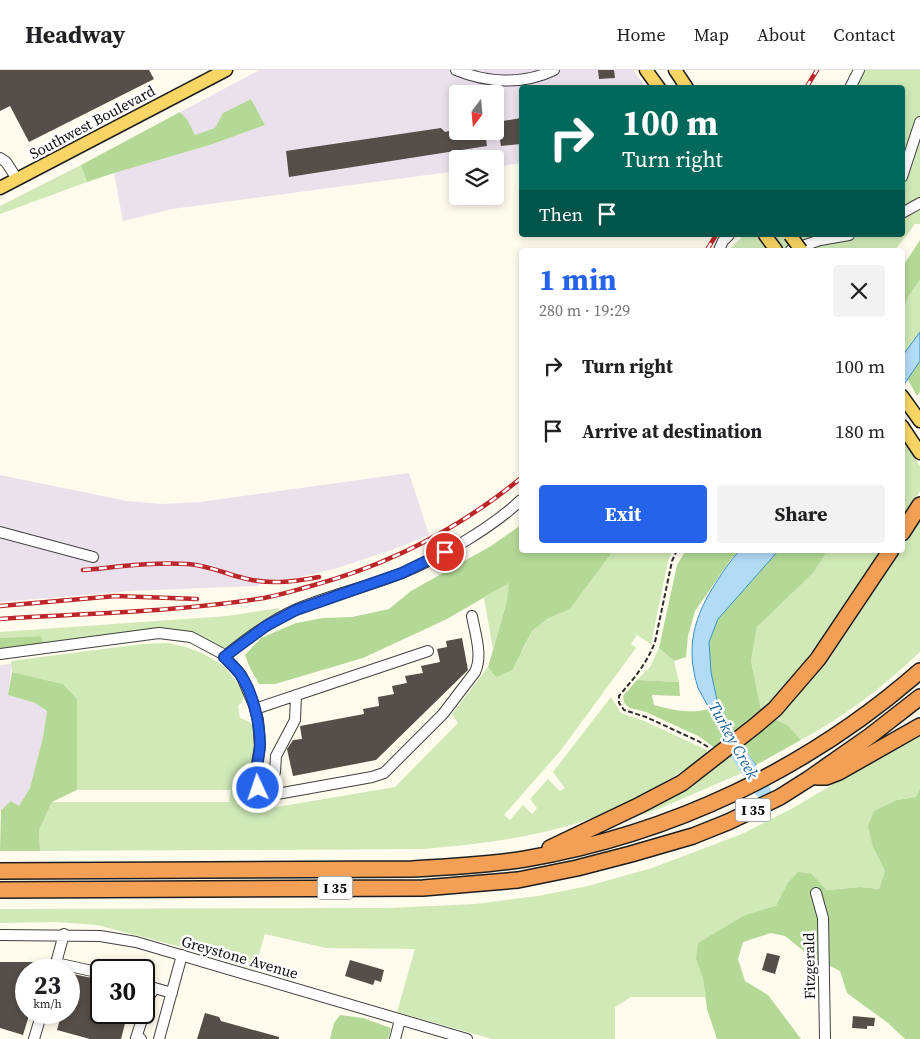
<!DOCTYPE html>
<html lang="en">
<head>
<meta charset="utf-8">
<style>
  body { margin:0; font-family:"Source Serif 4",serif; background:#f2f2f2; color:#202124; height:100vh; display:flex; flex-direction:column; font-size:19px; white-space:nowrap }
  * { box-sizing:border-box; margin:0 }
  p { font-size:16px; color:#757577 }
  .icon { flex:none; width:28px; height:28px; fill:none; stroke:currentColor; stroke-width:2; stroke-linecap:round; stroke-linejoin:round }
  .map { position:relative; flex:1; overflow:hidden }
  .sheet { position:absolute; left:519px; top:178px; width:386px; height:305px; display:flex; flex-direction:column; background:#fff; border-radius:5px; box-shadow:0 2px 8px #0003 }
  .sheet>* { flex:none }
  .banner { position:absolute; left:519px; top:15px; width:386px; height:152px; border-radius:5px; box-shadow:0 2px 8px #0003; background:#00695c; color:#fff; overflow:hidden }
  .needle { width:32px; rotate:196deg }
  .tools { position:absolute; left:449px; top:15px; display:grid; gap:10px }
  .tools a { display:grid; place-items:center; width:55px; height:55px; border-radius:5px; background:#fff; box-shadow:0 2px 8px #0003; font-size:25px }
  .speed { position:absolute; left:15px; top:889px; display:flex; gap:10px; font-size:25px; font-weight:700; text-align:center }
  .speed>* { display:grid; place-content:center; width:65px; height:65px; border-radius:50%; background:#fff; box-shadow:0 2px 8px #0003; line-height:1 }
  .speed small { font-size:12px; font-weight:400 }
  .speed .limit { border:2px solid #111; border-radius:8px; background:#fff; color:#111 }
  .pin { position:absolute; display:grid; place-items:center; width:42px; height:42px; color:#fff; margin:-21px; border:2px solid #fff; border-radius:50%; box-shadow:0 1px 5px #0007 }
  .me { position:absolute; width:55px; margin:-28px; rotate:357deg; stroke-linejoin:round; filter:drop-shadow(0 0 4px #0008) }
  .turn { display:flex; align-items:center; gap:18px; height:105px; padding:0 20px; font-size:22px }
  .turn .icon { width:65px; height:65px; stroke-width:2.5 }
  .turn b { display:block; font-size:35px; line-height:42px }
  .then { display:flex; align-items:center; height:48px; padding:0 20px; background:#0003; gap:10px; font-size:19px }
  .round { display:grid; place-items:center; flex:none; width:52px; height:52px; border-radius:5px; background:#f2f2f2 }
  .overview { display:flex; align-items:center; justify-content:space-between; height:85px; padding:0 20px }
  h1 { font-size:30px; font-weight:700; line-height:38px; color:#2563eb }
  .primary-button { display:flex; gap:10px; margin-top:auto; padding:10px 20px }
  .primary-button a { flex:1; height:58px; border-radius:5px; background:#2563eb; color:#fff; font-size:20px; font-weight:700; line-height:58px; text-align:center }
  .primary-button a+a { background:#f2f2f2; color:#202124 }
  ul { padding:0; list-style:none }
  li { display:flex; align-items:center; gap:15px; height:65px; padding:0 20px }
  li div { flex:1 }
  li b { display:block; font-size:19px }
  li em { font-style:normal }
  header { display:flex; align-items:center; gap:30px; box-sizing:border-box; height:70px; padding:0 25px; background:#fff; border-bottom:1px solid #e0e0e0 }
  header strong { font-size:24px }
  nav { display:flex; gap:28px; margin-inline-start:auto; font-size:18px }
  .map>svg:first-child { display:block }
</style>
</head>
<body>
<header>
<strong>Headway</strong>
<nav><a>Home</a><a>Map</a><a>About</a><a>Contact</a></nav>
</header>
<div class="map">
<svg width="920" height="969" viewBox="0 0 920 969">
  <rect width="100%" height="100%" fill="#fffbed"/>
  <path fill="#ebe1ec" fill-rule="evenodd" d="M260,0H633L646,17L521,18V93L495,97V89H458L457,101L172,139L123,151L114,103L210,75L265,55L251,29L223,43L216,58L195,66L187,49L180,42ZM458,24H495V61H458Z
    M409,403L429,465L394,479L334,499L287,510L261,509L259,516L131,521L0,532V405L127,431L162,434L200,432Z
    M12,594L8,625L35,633L47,641L43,667L30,718L19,736L11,731L0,741V595Z"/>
  <path fill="#d0e9b7" d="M865,0H920V154H915L895,180H729L744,165H902V18L857,17Z
    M81,95L87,112L0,144V136Z
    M920,210V262L903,285L902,238L910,224Z
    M903,371L920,396V421L903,448Z
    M920,443V582C884,616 844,647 801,670L789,656L772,648L896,480H902L903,470Z
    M614,480H673L668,491L651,574L637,565L631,574L636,578L561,680L504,745L510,750L523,735L532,744L537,738L530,729L548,709L560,721L565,718L553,702L611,627L621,643L642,650L707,680V685C679,704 651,721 621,736C559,765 491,773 423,779L40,781L39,760L52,732H229L231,720H77V629L63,614L12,602L11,591L142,574L168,573L186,577L204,584L224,596L236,611L244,625L242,632L238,636L240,648C243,649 248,651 251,653C268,672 232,714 259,728C262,730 266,731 270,732L271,738L395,717L458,653L452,644L488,597L496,607L523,580L532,561L547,549L570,539Z
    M828,480H881C857,517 834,554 807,588C793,607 779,626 761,640L751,591L757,557L813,503Z
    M510,512L507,531L493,579L484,528Z
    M279,538L280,543L230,576L225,578L190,565L44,574L41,566L0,568V562L228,546Z
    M659,578L674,591L679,612L637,610L650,597Z
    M920,663V718L916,727L897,730L873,777L885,801L879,819L861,817L827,820L812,804L787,814L776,837L745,845L696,889L703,909L705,927H631L615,937V969H492L397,942L415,879L326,878L265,864L254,900L189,879L97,855L57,852L0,853V839L387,838L476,834L538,826L588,816L652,798L742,764L793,738Z
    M733,683L744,702L661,738L621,752L711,699Z"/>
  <path fill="#b4d996" d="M251,29L265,55L210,75L114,103L87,112L81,95L180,42L187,49L195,65L215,58L223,43Z
    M920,170V210L910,224L903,238V196Z
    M920,291V322L917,326L907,308Z
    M521,455V480H614L570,539L547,549L532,561L512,600L496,607L488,597L507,531L509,513L447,549L363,588L275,614H259L250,598L245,585L261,568L296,553L323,548L352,547L389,539L411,521L491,476Z
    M686,480H740L731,489L695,541L688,566L686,587L674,591L659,578L677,495Z
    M779,480H828L813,503L757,557L751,591L761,640L733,665L717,630L711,602L709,572L718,549Z
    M41,566L44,574L0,579V568Z
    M12,602L63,614L77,629V720L52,732L39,760L40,781H0L1,740L11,731L19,736L30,718L43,667L47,641L35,633L8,625Z
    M637,610L679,612L680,626L652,625L654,635C673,640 690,644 709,639L728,672L716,679L700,667L646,642L630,638L624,633L623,626Z
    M772,648L789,656L801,670L756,695L742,675Z
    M920,718V969H905L888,953L847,923L840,901L810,886L785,866L771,863L743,872L738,889L745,911L768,925L801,969H717L707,939L703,909L696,889L698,873L745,845L776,836L787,814L798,802L812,804L827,820L861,817L879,819L885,801L873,777L868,756L874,741L897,730L916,727Z
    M340,945L363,948L391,958L388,969H330L334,953Z"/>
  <path fill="#b2dbf6" stroke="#3990cc" d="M920,262V291L903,316V285Z
    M740,480H779L718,549L709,572L711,602L717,630L733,665L756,695L744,702L698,618C685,577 694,546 717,511C724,500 731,490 740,480Z"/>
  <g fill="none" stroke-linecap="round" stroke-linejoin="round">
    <path stroke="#b2dbf6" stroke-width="16" d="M737,681L763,721"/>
  </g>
  <path fill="#554e49" d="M0,0H149L154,9L29,72L10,36L0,41Z
    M598,0H614L615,8L599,9Z
    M521,48V74L501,76L497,52Z
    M441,58L445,62L453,60V64L467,61H485L487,76L289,107L286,81Z
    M462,568L468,600L376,690L293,706L287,679L293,670L302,669L300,656L364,644L363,639L379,636L378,627L394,624L392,616L407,613L405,606L423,603L421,596L440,592L437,579L447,577L446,571Z
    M767,883L780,886L775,904L762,900Z
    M350,890L384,900L381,912L375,910L373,915L345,906Z
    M0,892H31L48,897L47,900H26V942H30L23,965L0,958Z
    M73,904L101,910V942H128L121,969H90L57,960L62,942H69V919Z
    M205,943L219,947L221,951L279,967V969H197Z
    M853,946L875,948L874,956H867V959L852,958Z"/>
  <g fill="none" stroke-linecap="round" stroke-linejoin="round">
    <defs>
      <path id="minor" d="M456,0C487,13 523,15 554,0
        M850,18L859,0
        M0,88L6,92L17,109
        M902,107L920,52
        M902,143L920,133
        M719,180L723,171L729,165
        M791,180L820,170L849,165
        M0,462L93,487
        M0,584L159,563L191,567L221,583L241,605L254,635L258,650L260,676L255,705L258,718L268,724H277L372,707L384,703L443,644L475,602C483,586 475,563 472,546
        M224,587C246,569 271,550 297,539C331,525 367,517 402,503C441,487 490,459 521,430
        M255,639L428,581
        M275,702L276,686L295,650L296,625
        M816,823L823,848L825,969
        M0,865L100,866L136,872L467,969
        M56,893L101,903
        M54,900L64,864
        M144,915L172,923
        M34,969L42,942
        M141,969L136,968L150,925L154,919
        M159,969L182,885
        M395,969L400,950"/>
      <path id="major" d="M646,0L659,18
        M675,0L687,18
        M0,118L226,0
        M765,165L776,180
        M902,326L920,351
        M902,356L920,383"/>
      <path id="highway" d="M902,463L920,435
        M817,707H826L839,702L920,656
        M550,778L640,735L682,713L755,656L775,639L818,589L891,480
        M0,801L412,799C450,797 488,795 525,789C672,764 808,699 920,601
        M0,820L423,818L518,810L577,798L631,784L693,766L728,752L780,727L810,708L870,666L920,627"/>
    </defs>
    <use href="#minor" stroke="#404040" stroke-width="12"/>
    <use href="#major" stroke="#1e1e1e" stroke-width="15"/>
    <use href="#highway" stroke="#1e1e1e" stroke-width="18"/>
    <path stroke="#2f2f2f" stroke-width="2" stroke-dasharray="5 2.5" stroke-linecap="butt" d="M677,480L672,491L655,572C646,595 634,608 619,626V633L624,640L646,647L698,671L710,678"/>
    <use href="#minor" stroke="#fff" stroke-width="10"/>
    <use href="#major" stroke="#f8d564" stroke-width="12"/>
    <use href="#highway" stroke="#f3a056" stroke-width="15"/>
    <defs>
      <path id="rail" d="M806,18L817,0
        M707,180L716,165
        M83,500C117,497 152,492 187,494C206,495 224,503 243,508C269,515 292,512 319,507
        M0,536L116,526L197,529
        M0,549C88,543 177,542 264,528C280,525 296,520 311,516C388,495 459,459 521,408"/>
    </defs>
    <use href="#rail" stroke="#bc262b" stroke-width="4.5"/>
    <use href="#rail" stroke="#fff" stroke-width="2.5" stroke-dasharray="8" stroke-linecap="butt"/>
    <defs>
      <path id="major-bridge" d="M790,165L801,180"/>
    </defs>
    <use href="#major-bridge" stroke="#1e1e1e" stroke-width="15" stroke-linecap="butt"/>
    <use href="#major-bridge" stroke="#f8d564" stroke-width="12"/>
  </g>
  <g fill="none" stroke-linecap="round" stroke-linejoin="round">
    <defs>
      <path id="route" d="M258,718C254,700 259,692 260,675C260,654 253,622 240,604C236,598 230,593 224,587L266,556L296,540L402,503L445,482"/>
    </defs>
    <use href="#route" stroke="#184099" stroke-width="12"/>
    <use href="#route" stroke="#2563eb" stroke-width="9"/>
  </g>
  <g text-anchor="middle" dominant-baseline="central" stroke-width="5" stroke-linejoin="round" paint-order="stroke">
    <g fill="#fff" stroke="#565656" stroke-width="1">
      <rect x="735.5" y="728.5" width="35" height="23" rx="4"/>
      <rect x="317.5" y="806.5" width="35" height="23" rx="4"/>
    </g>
    <g font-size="14" font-weight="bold" fill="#0d0d0d">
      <text x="753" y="740">I 35</text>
      <text x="335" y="818">I 35</text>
    </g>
    <g font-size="15" fill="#0d0d0d" stroke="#fff">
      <text transform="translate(92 52) rotate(-28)">Southwest Boulevard</text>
      <text transform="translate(240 887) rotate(16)">Greystone Avenue</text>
      <text transform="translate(809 896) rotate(-91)">Fitzgerald</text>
    </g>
    <g font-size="16" font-style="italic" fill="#17619e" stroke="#fff">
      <text transform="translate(734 670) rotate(61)">Turkey Creek</text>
    </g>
  </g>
</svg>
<div class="tools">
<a><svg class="needle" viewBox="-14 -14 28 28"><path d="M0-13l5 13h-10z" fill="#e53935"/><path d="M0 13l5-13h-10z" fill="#757577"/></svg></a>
<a><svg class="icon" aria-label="layers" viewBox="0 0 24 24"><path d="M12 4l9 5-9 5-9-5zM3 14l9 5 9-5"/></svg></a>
</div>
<div class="speed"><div>23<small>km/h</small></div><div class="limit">30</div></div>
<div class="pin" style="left:445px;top:482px;background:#d93025"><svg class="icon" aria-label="arrive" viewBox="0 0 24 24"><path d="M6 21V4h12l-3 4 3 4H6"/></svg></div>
<svg class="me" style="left:258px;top:718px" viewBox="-20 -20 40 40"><circle r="17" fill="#2563eb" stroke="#fff" stroke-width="3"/><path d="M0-11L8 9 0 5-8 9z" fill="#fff"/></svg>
<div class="banner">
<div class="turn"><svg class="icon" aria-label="right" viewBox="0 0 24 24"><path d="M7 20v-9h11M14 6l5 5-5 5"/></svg><div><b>100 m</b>Turn right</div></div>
<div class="then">Then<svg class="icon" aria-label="arrive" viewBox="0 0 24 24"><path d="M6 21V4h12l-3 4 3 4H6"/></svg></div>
</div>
<section class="sheet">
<div class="overview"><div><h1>1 min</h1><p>280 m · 19:29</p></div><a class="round"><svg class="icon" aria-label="close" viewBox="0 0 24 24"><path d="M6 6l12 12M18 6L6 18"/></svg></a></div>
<ul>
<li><svg class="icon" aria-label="right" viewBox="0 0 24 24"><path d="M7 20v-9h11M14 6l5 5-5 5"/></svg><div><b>Turn right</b></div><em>100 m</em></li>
<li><svg class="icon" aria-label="arrive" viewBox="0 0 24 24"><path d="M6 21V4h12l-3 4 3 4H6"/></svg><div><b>Arrive at destination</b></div><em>180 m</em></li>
</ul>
<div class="primary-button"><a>Exit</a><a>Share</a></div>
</section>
</div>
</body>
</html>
